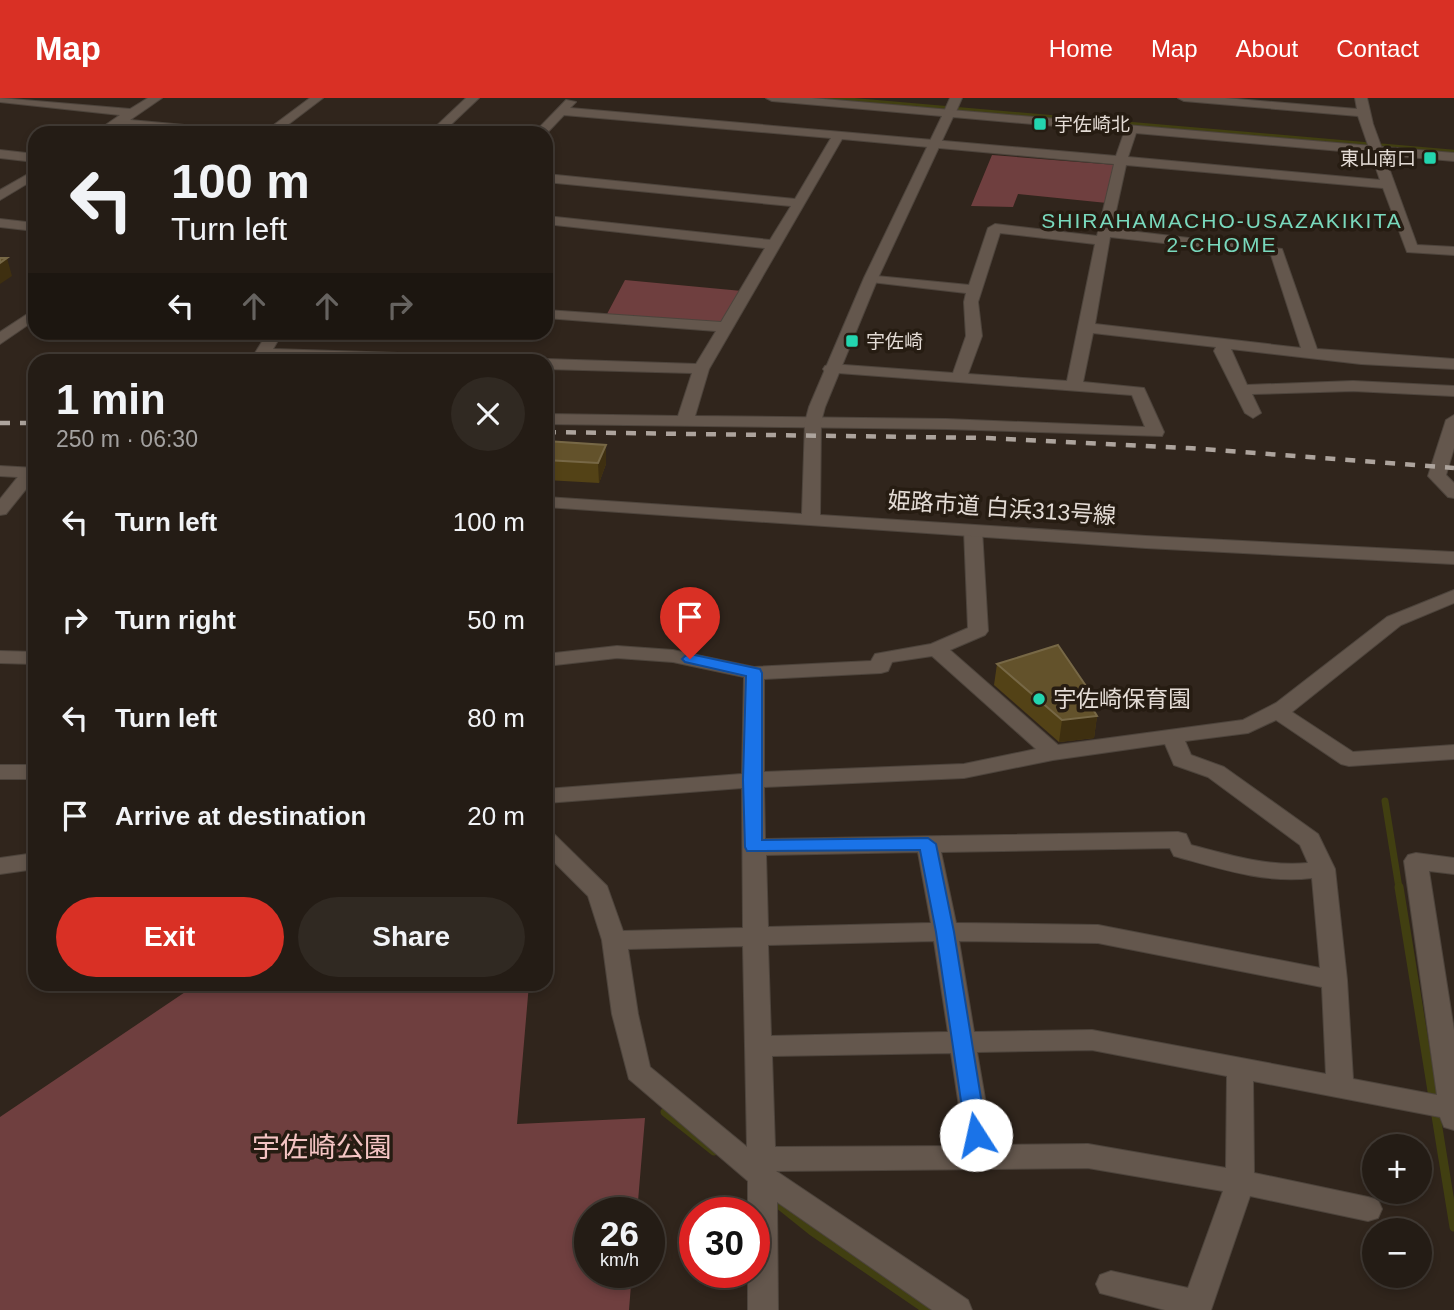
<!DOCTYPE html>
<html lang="en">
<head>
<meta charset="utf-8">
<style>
  body { margin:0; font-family:Helvetica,"Noto Sans JP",sans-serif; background:#302922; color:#f1f3f6; height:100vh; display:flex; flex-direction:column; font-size:26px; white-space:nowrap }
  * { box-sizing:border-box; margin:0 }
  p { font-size:23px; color:#a3a1a0 }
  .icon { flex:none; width:38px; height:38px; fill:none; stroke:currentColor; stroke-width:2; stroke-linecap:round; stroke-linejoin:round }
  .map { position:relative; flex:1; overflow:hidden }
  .sheet { position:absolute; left:28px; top:256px; width:525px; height:637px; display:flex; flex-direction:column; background:#241c15; border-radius:21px; box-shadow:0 4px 10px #0003,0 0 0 2px #413a34 }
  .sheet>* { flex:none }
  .guide { position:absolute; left:28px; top:28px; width:525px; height:214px; border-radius:21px; box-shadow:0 4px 10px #0003,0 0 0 2px #413a34; background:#241c15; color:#f1f3f6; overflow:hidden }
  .controls { position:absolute; left:1362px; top:1036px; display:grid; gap:14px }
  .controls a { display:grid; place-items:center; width:70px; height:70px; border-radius:50%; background:#241c15; box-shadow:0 4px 10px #0003,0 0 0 2px #413a34; font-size:35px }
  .speed { position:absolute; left:574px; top:1099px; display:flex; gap:14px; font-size:35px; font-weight:700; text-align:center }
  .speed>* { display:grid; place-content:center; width:91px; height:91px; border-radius:50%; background:#241c15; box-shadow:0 4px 10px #0003,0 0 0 2px #413a34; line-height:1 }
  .speed small { font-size:18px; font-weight:400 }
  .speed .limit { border:10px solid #d22; background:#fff; color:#111 }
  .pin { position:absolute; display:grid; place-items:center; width:60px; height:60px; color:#fff; margin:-72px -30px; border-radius:50% 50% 50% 0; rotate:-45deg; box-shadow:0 0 7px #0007 }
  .pin .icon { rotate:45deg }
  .me { position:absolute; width:77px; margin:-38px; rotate:350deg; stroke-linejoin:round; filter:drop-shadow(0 0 5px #0008) }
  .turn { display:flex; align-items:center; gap:24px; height:147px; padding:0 28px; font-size:32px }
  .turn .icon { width:91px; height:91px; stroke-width:2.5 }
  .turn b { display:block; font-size:49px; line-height:60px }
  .lanes { display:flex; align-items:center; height:66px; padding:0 28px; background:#0003; justify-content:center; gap:35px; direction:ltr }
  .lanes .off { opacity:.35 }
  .round { display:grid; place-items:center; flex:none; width:74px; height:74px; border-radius:37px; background:#302922 }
  .head { display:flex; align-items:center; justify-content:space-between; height:119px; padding:0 28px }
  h1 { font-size:42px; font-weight:600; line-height:52px }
  .cta { display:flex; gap:14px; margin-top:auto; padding:14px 28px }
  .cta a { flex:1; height:80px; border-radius:42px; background:#d93025; color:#fff; font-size:28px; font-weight:600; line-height:80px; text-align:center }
  .cta a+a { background:#302922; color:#f1f3f6 }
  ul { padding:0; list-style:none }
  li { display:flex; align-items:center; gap:21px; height:98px; padding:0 28px }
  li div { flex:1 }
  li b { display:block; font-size:26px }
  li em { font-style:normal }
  header { display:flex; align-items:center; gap:42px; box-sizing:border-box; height:98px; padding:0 35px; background:#d93025; color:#fff }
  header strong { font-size:33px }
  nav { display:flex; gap:38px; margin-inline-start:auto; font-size:24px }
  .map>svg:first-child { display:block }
</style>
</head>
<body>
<header>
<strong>Map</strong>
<nav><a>Home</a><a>Map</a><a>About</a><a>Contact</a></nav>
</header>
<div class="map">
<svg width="1454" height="1212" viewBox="0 0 1454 1212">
  <rect width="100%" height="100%" fill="#30251c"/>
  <path fill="#6f3f3f" d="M992,57L1116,67L1107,105L1018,96L1013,109L971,108Z
    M625,182L742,193L723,225L607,216Z
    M197,886H529L517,1026L645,1020L637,1115H590V1174H632L629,1212H0V1019Z"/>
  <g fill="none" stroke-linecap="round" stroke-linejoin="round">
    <path stroke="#413f11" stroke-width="4.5" d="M828,0L1454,54"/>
    <path stroke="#413f11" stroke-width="7" d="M1385,703L1399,790"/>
    <path stroke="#413f11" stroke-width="9" d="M1399,789L1454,1129
      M665,1014L714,1053
      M772,1101L812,1133L927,1212"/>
    <defs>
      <path id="street" d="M0,0L130,11L148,0H162L130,22L228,31L234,35H192L120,28L108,35H94L120,17L0,4Z
        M466,0H479L442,35H429Z
        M950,0H962L955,16L949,19L943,16Z
        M1178,0H1225L1357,11L1355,0H1367L1373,26L1417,147L1454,149V157L1407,154L1383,90L1126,67L1112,131L1282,151L1317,251L1454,261V271L1361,266L1231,251L1247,287L1353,283L1454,288V298L1353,293L1252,296L1261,315L1253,320L1245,315L1214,253L1216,249L1093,235L1083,284L1144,290L1164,334L1162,338L946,331L546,326V316L678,318L692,275L546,271V262H541L546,261L696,266L716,233L546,220V212L721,224L765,150L546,126V118L770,142L791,108L546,84V76L795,101L831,40L564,17L546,36L534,35L566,2L576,4L570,10L1116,58L1125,32L1131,28L1137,32L1128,59L1380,82L1358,18L1184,3ZM842,41L1114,66L1097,138L995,126L988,130L969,187L866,177V183L871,184L966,195L964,204L966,238L953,275L831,266L825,268L823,271L825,274L1132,297L1145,329L946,321L695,318L709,271ZM1000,135L1095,146L1067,283L968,276L982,238L978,204ZM1110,139L1271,157L1301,250L1095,226Z
        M0,52L35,56V64L0,60Z
        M35,72V81L0,102V92Z
        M0,121L35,125V133L0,129Z
        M35,211V222L0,246V234Z
        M268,234H283L273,251L460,257L468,262L270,260L269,262H255V255Z
        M1454,317V350L1446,377L1454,385V400L1448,399L1428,378L1446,322Z
        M31,369L35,370V380L6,416L0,417V401L25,370Z
        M973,427L982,432L988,533L985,537L950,552L1058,647L1243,622L1276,605L1387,519L1454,492V505L1401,527L1292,614L1353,654L1454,647V661L1349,668L1341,666L1276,622L1248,635L1185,643L1191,657L1224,669L1318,736L1335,771L1347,882L1353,981L1437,997L1404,763L1408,757L1416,755L1454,760V776L1429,773L1454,932V1032L1444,1029L1440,1019L1253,983L1254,1075L1368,1099L1378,1102L1382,1111L1378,1120L1368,1123L1250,1098L1211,1212H1165L1100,1195L1096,1186L1100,1177L1111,1173L1188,1190L1223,1093L1088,1070L776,1073L968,1202L972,1212H932L777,1104L778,1212H748V1174H754V1115H748V1083L629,981L612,916L602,842L588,798L546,756V734L554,736L607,788L623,833L743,830L742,690L546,705V691L742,676L744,579L673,564L617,560L546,568V556L617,548L673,552L754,569L871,563L875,556L931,546L968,530L964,432ZM932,558L1036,651L964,666L764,674V581L881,575L888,573L892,564ZM1165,646L1174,667L1208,679L1300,747L1308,765C1268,769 1230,757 1191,747L1186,736L1178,734L765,741L764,689L964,680L1053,662ZM1170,750L1174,758C1218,770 1265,786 1312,780L1320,870L1098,827L956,825L941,754ZM918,754L931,825L768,829L766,757ZM934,843L948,934L771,938L768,847ZM959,843L1098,845L1322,889L1326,976L1092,932L974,934ZM743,848L747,1049L650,969L638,916L628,851ZM1092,952L1227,978L1226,1070L1088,1046L993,1047L977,954ZM951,955L965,1048L775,1049L772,958Z
        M0,553L35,554V566L0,565Z
        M0,667H35V681H0Z
        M35,755V771L0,776V760Z"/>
      <path id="secondary" d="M310,0H323L277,35H263Z
        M766,0H812L1454,55V63L953,19L878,180L825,309L821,324L820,417L1146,438L1454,454V466L1146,450L546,409V399L802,416L805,324L809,309L864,180L942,18L772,3Z
        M0,368L35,370V380L0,378Z"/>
    </defs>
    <use href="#street" stroke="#4d443c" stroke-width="2"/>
    <use href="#secondary" stroke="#4d443c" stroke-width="2"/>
    <use href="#street" fill="#64574d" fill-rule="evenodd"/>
    <use href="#secondary" fill="#64574d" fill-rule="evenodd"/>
    <path stroke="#ada49d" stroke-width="4.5" stroke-dasharray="10 10" stroke-linecap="butt" d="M0,325H35
      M546,334L988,340L1188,350L1454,370"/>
  </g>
  <path fill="#534216" d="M546,343L606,347V366L599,385L546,382Z
    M997,566L1087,600L1097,618L1094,640L1059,644L994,587Z"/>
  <path fill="#3e2f10" d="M7,160L12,178L0,186V165Z
    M606,347V366L599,385L598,365Z
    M1088,591L1085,612L1082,593Z
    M1097,618L1094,640L1059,644L1062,622Z"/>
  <path fill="#63522b" stroke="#776846" stroke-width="2" d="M0,160H7L0,165Z
    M546,343L606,347L598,365L546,362Z
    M1058,547L1088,591L1082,593L1097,618L1062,622L997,566Z"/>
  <path fill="#1a73e8" stroke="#114b97" stroke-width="2" d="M690,556L760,571L762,575V742L928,740L936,746L954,834L987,1037L984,1043L976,1046L969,1043L966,1037L936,834L920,752L747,753L745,749L743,682L746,578L685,564L682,561L685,558Z"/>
  <g fill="#23d5af" stroke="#261c12" stroke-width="2.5">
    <rect x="1033" y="19" width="14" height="14" rx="3.5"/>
    <rect x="1423" y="53" width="14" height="14" rx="3.5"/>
    <rect x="845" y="236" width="14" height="14" rx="3.5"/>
    <circle cx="1039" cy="601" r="7"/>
  </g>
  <g text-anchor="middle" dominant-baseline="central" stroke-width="7" stroke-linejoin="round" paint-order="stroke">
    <g font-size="19" fill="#e4dcd6" stroke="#261c12" text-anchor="start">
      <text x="1054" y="26">宇佐崎北</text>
      <text x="1416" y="60" text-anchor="end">東山南口</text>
      <text x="866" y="243">宇佐崎</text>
    </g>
    <g font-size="21" letter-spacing="2" fill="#79d9bd" stroke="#261c12">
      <text x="1222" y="122">SHIRAHAMACHO-USAZAKIKITA<tspan x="1222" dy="24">2-CHOME</tspan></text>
    </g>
    <g font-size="23" fill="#e4dcd6" stroke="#261c12">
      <text transform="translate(1002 410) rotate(4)">姫路市道 白浜313号線</text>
    </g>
    <g font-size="23" fill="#e4dcd6" stroke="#261c12" text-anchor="start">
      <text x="1053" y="601">宇佐崎保育園</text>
    </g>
    <g font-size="28" fill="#f4c4c3" stroke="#261c12">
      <text x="322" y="1049">宇佐崎公園</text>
    </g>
  </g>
</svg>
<div class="controls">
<a>+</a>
<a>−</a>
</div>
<div class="speed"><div>26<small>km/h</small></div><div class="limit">30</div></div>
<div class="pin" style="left:690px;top:561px;background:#d93025"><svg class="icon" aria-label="arrive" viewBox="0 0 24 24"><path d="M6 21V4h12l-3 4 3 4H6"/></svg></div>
<svg class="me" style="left:976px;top:1037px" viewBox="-20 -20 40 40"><circle r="19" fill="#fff"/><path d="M0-13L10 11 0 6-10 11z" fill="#1a73e8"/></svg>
<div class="guide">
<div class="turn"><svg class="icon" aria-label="left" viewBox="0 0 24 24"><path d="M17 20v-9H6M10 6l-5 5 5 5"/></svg><div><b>100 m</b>Turn left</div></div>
<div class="lanes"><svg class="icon" aria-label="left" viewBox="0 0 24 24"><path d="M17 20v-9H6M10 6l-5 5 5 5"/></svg><svg class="icon off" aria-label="ahead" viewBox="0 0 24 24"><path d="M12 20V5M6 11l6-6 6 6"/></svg><svg class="icon off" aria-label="ahead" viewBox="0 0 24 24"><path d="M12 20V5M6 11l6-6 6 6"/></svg><svg class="icon off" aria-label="right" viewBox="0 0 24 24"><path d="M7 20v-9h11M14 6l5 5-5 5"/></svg></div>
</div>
<section class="sheet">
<div class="head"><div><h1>1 min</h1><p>250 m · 06:30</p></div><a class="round"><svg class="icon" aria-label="close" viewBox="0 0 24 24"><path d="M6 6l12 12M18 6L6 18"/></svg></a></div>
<ul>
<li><svg class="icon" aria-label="left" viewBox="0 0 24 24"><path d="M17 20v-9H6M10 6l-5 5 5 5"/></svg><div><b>Turn left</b></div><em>100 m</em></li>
<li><svg class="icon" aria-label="right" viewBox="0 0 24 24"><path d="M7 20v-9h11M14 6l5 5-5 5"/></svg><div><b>Turn right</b></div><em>50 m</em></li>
<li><svg class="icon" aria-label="left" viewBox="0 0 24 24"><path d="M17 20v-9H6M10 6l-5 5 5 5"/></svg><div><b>Turn left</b></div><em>80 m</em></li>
<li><svg class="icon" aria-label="arrive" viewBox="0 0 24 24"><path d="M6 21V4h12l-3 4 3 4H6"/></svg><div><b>Arrive at destination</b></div><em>20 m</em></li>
</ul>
<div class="cta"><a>Exit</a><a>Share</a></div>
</section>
</div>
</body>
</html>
